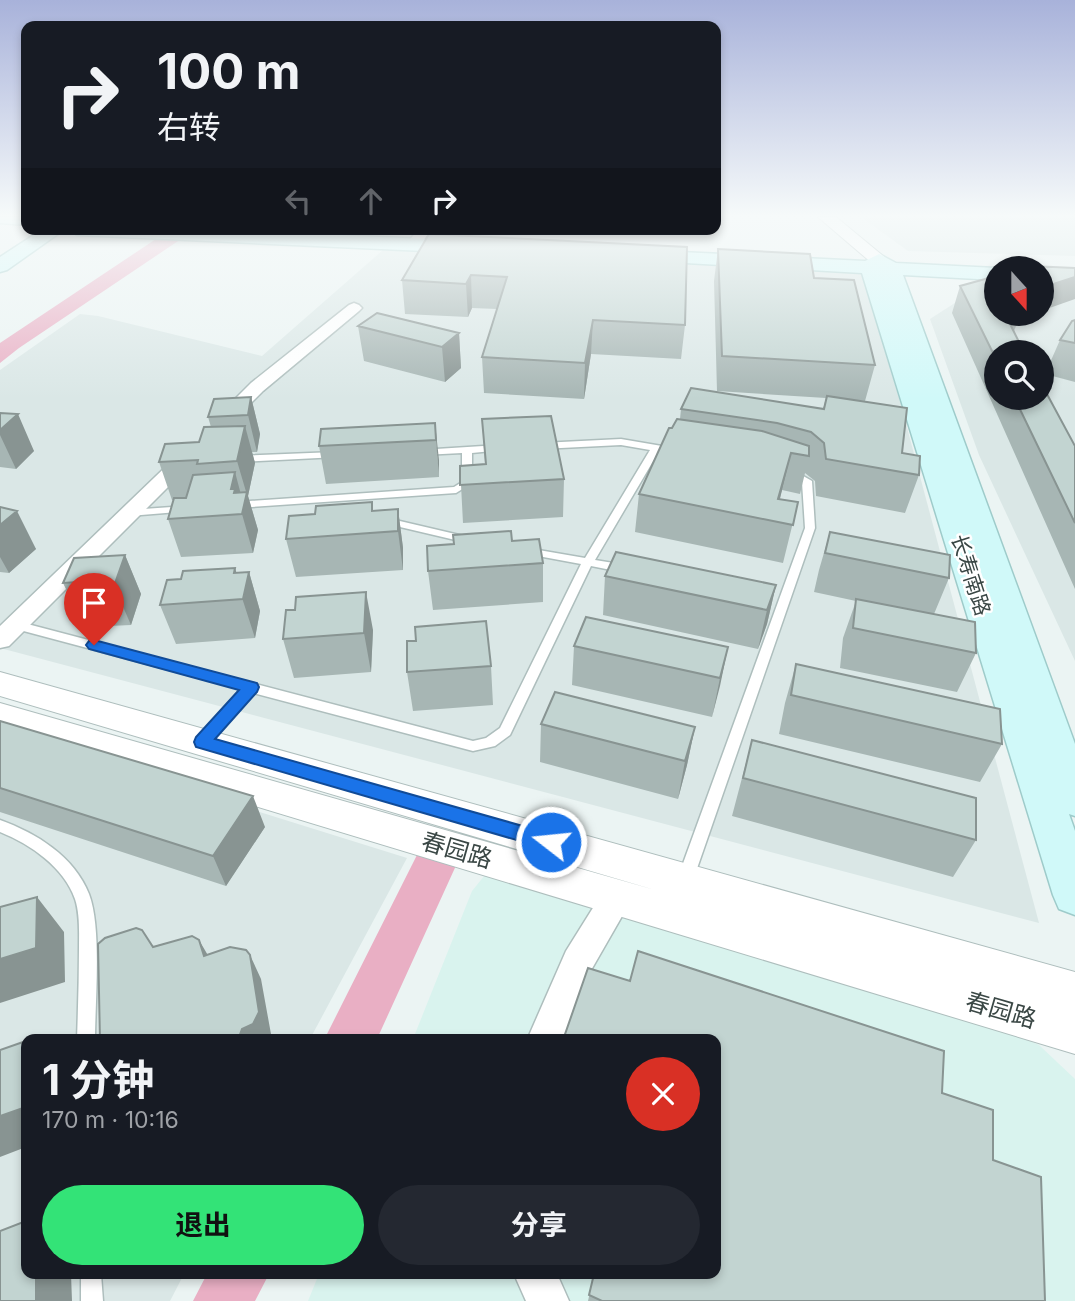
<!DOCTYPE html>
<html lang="zh">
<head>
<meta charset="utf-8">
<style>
  body { margin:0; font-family:Inter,"Noto Sans SC",sans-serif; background:#242831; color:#f1f3f6; height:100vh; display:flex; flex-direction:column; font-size:26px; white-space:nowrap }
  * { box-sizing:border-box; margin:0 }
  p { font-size:23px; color:#9ea1a6 }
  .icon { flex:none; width:38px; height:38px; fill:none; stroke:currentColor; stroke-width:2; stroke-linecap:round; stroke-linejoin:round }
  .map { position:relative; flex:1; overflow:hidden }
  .details { position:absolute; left:21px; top:1034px; width:700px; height:245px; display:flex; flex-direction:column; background:#171b24; border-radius:14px; box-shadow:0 4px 10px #0003 }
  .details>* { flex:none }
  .guide { position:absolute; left:21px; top:21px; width:700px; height:214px; border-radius:14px; box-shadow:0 4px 10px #0003; background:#171b24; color:#f1f3f6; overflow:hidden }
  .needle { width:46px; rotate:159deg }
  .tools { position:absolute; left:984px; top:256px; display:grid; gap:14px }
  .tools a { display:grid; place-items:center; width:70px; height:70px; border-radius:50%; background:#171b24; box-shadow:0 4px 10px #0003; font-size:35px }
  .pin { position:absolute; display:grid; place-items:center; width:60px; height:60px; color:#fff; margin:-72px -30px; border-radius:50% 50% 50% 0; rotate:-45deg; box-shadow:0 0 7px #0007 }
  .pin .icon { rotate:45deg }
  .me { position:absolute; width:77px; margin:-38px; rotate:286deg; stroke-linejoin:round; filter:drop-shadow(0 0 5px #0008) }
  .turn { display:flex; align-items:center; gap:24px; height:147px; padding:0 21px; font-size:32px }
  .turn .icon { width:91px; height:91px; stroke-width:2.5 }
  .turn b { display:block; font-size:49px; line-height:60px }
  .lanes { display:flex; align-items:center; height:66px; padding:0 21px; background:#0003; justify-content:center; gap:35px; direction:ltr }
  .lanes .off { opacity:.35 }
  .round { display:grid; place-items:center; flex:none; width:74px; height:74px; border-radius:37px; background:#242831 }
  .overview { display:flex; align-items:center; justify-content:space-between; height:119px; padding:0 21px }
  h1 { font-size:42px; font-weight:700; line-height:52px }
  .button { display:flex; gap:14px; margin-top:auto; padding:14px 21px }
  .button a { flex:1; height:80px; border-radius:42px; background:#33e377; color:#111; font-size:28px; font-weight:700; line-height:80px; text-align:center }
  .button a+a { background:#242831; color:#f1f3f6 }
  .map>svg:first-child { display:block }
</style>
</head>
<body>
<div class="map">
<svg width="1075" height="1301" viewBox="0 0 1075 1301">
  <rect width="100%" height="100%" fill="#ebf4f3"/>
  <path fill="#dae7e6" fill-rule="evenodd" d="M861,217H1075V256L908,251Z
    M383,250L861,271L901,405L1039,923L0,648V370L80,314L98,316L262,356Z
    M1041,283L1075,284V661L979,455L930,319L964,297L996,313H1041ZM996,352H1041V397H996Z
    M0,731L407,858L310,1039L26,1040V1274H184L170,1301H0Z"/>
  <path fill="#d9f3ee" d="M485,875L991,1023L1039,1045L1075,1079V1301H308L319,1274H716V1040L413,1039L472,891Z"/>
  <path fill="#e9afc4" d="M171,229H196L19,348L0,363V343Z
    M418,853L459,859L377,1039L324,1040Z
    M207,1274H269L255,1301H193Z"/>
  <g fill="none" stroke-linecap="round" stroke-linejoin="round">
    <defs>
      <path id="service" d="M621,439L662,446L667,449L665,451H659L595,560L626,565L632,569L626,573L591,566L510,735L495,746L473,751L253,693L207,746L202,747L197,746L195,742L197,738L241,689L16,629L10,625L16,621L473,741L486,738L500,728L581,564L527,554L522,551L527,548L585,558L650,450L621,445L541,449L536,446L541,443Z
        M499,445L502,446V450L472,453V483L456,493L236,508L231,505L236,502L454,487L462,482V453L423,455L418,452L420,450Z
        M335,452L340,455L338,457L238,462L233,459L238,456Z
        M791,469L812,481L815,528L693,880L690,885L685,887L680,885L677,880L805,528L802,482L788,474L786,472Z
        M186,506L190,507V511L129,516L124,513L129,510Z
        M387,518L468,537L473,540L468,543L383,523L382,521L383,519Z
        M0,820C36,833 74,856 89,894C102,928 95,1001 95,1040H77C78,1009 79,978 79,947C79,932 80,914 75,899C64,867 30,844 0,832Z
        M81,1274H101L103,1301H81Z"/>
      <path id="minor" d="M419,229H432L418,247H408L406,244Z
        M354,303L359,305L362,308L359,311L263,391L229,425H217L214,421L217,417L251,383L349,305Z
        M187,451L197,457L194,461L9,646L0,648V626L180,453Z
        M617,883L628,887L633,897L590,972L562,1040H527L566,951L606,887Z
        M514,1274H557L569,1301H526Z"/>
      <path id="tertiary" d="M818,217H836L888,260L879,265L873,264Z
        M0,672L1075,972V1054L0,729V703L655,890L0,696Z"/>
      <path id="secondary" d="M0,217H26V225L0,223Z
        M43,229H65L7,270L0,272V257Z
        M68,229H206L469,241L479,247L469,253L77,235Z
        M640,250L865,261L879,254L896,263L996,268V280L903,275L1075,744V816L1069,814L1075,831V915L1059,909L1053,895L862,273L633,260L630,256Z"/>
    </defs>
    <use href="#service" stroke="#aebebd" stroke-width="3"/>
    <use href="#minor" stroke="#aebebd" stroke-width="3"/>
    <use href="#tertiary" stroke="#aebebd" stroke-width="2"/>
    <use href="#secondary" stroke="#9ecbca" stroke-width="3"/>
    <use href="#service" fill="#fff" fill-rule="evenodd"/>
    <use href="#minor" fill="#fff" fill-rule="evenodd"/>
    <use href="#tertiary" fill="#fff" fill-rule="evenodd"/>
    <use href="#secondary" fill="#d0f9f9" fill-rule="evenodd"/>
  </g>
  <path fill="#a7b6b4" d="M429,234L685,325L681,359L591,354L584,399L484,393L482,357L497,309L472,308L468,317L405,314L402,280Z
    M718,249L814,278L875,365L865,401L854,400L902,453L919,475L905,513L816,496L815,481L805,473L800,494L782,490L780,499L798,502L783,563L635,532L639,494L672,428L680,419L681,409H823L826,398L717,391L714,281Z
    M960,286L1018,321L1014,331L996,352V397H1041L1075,446V589L952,313Z
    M1075,320V382L1045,374L1060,340Z
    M358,326L459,333L461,368L445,382L364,361Z
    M251,397L260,434L257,452H252L255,463L248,496L258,530L253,553L181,557L168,519L174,500H172L159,462L199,442L211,427L208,417Z
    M0,413L34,451L16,469L0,467Z
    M482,419L564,479L563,517L463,523L460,466L485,464Z
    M435,423L439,477L326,484L319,446Z
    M372,502L373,511L398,509L403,548V570L296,577L286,539Z
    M0,507L36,549L9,573L0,572Z
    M830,532L949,578L934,614L976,653L957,692L840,668L843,638L856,601L814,592L819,570Z
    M125,555L141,594L131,625L109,626L106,620L82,622L63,583Z
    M543,563V602L433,610L428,571Z
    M249,572L260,611L255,638L176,644L160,605L236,573Z
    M605,576L776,585L767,624L758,649L603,615Z
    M373,630L371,672L294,678L283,639Z
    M574,646L728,647L712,717L572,685Z
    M796,664L1002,744L980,782L779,734L785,703Z
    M491,666L493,705L413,711L407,672Z
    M0,721L265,827L226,886L0,812Z
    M541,724L695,727L687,765L678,799L540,762Z
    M752,740L976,840L953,877L732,816Z
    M942,1093L993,1160L1045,1301H588L594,1274Z"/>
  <path fill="#889492" d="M471,275L472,308L468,317L466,284Z
    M1075,277V299L1041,311V288Z
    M1000,313H1033L1012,320Z
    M593,320L591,354L584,399L585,363Z
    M459,333L461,368L445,382L442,347Z
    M251,397L260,434L257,452L248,415Z
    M18,414L34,451L16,469L0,435V430Z
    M435,423L439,460V477L436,440Z
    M245,426L255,463L248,496L258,530L253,553L242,514L231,489L235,472L244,506L247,495L237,461Z
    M791,453L782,490L774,521L778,499Z
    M398,509L403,548V570L398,531Z
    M17,511L36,549L9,573L0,557V525Z
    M125,555L141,594L131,625L114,586Z
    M235,568L244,597L249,572L260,611L255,638L234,573Z
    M776,585L767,624L758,649L767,610Z
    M366,592L373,630L371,672L364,633Z
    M728,647L720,686L712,717L720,678Z
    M695,727L687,765L678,799L685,761Z
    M253,796L265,827L226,886L213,856Z
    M37,897L64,932L65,982L0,1003V959Z
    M199,940L213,964L204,956Z
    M250,955L261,979L271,1034L268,1040H238Z
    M26,1107V1147L0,1157V1116Z
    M36,1274H71L72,1301H36Z"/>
  <path fill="#c2d4d1" stroke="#889492" stroke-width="2" d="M429,234L687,247L685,325L593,320L585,363L482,357L507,277L471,275L466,284L402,280Z
    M718,249L810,254L814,278L854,280L875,365L722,356Z
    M1031,266L1075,268V277L1041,288V268H1025Z
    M996,276V313H1014L1018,321L1008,320L1024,352H996V359L960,286Z
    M377,313L459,333L442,347L358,326Z
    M1075,320V343L1060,340L1072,321Z
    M1041,383L1075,446V523L1014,397H1041Z
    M691,388L824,409L827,396L907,408L902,453L920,456L919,475L826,459L824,443L811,432L777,423L681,409Z
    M251,397L248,415L208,417L214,399Z
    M0,413L18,414L0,430Z
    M551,416L564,479L460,485V466L486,464L482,419Z
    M677,419L762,431L809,446V456L791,453L778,499L798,502L793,525L639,494L669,428H672Z
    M435,423L436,440L319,446L321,429Z
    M245,426L237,461L197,464L198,460L159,462L165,444L199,442L204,427Z
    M235,472L231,489H235L234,493L247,492L242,514L168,519L174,498H186L193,475Z
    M372,502V511L398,509V531L286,539L289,516L315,514L316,506Z
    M0,507L17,511L0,525Z
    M511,531L512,541L539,539L543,563L428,571L427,546L454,544L453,535Z
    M830,532L950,555L949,578L825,553Z
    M616,552L776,585L767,610L605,576Z
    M125,555L114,586L91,587L93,581L63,583L74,558Z
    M235,568L234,573L249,572L243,599L160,605L167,580L181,579L183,571Z
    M366,592L364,633L283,639L286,610H295L296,597Z
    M856,599L975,622L976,653L853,628Z
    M586,617L728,647L720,678L574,646Z
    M486,621L491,666L407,672V641H416L415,627Z
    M796,664L1000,709L1002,744L791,695Z
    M555,692L695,727L685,761L541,724Z
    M0,721L253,796L213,856L0,788Z
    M752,740L976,798V840L743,778Z
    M37,897L36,948L0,959V907Z
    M136,928L142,930L153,947L192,936L199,940L204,956L230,947L246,950L250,955L259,1012L253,1024L242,1029L238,1040H100L98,944L105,938Z
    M638,951L944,1051L942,1093L993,1110V1160L1041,1177L1045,1301H602L589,1295L594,1274H716V1040H563L588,968L630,981Z
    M26,1041V1107L0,1116V1050Z
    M26,1221V1274H36V1301H0V1231Z"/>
  <linearGradient id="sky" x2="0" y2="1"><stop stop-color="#a8b2da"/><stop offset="0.54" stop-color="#f6fafa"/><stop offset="1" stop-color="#f6fafa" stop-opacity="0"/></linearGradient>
  <rect width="1075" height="399" fill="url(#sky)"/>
  <path fill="#1a73e8" stroke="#114b97" stroke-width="2" d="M94,640L257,683L259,687L257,692L215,739L551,834L558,836L560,842L558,848L551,850L196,747L194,742L196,737L239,690L89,649L86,645L89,641Z"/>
  <g text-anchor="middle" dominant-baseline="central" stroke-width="5" stroke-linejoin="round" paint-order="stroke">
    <g font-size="21" fill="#3a4745" stroke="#fff">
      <text transform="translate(971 575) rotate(72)">长寿南路</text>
    </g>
    <g font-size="24" fill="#3a4745" stroke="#fff">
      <text transform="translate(457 850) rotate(16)">春园路</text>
      <text transform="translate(1001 1010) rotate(16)">春园路</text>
    </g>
  </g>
</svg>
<div class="tools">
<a><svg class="needle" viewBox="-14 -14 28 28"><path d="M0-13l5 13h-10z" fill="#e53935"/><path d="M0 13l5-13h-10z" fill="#9ea1a6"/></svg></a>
<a><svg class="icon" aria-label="search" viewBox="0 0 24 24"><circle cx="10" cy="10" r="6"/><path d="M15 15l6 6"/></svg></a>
</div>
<div class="pin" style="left:94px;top:645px;background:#d93025"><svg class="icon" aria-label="arrive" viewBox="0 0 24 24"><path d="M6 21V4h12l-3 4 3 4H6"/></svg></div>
<svg class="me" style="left:551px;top:842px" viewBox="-20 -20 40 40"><circle r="17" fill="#1a73e8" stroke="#fff" stroke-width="3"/><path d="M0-11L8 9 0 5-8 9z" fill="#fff"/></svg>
<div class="guide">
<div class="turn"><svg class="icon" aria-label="right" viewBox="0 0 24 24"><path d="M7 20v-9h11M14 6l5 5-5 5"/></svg><div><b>100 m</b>右转</div></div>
<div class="lanes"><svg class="icon off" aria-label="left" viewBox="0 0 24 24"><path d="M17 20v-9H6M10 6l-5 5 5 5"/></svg><svg class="icon off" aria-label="ahead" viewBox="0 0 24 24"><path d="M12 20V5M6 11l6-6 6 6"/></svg><svg class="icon" aria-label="right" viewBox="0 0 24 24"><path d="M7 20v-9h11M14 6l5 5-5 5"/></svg></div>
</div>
<section class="details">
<div class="overview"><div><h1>1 分钟</h1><p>170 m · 10:16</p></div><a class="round" style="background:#d93025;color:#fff"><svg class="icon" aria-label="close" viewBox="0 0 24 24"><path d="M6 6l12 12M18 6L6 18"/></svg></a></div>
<div class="button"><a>退出</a><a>分享</a></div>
</section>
</div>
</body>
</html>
